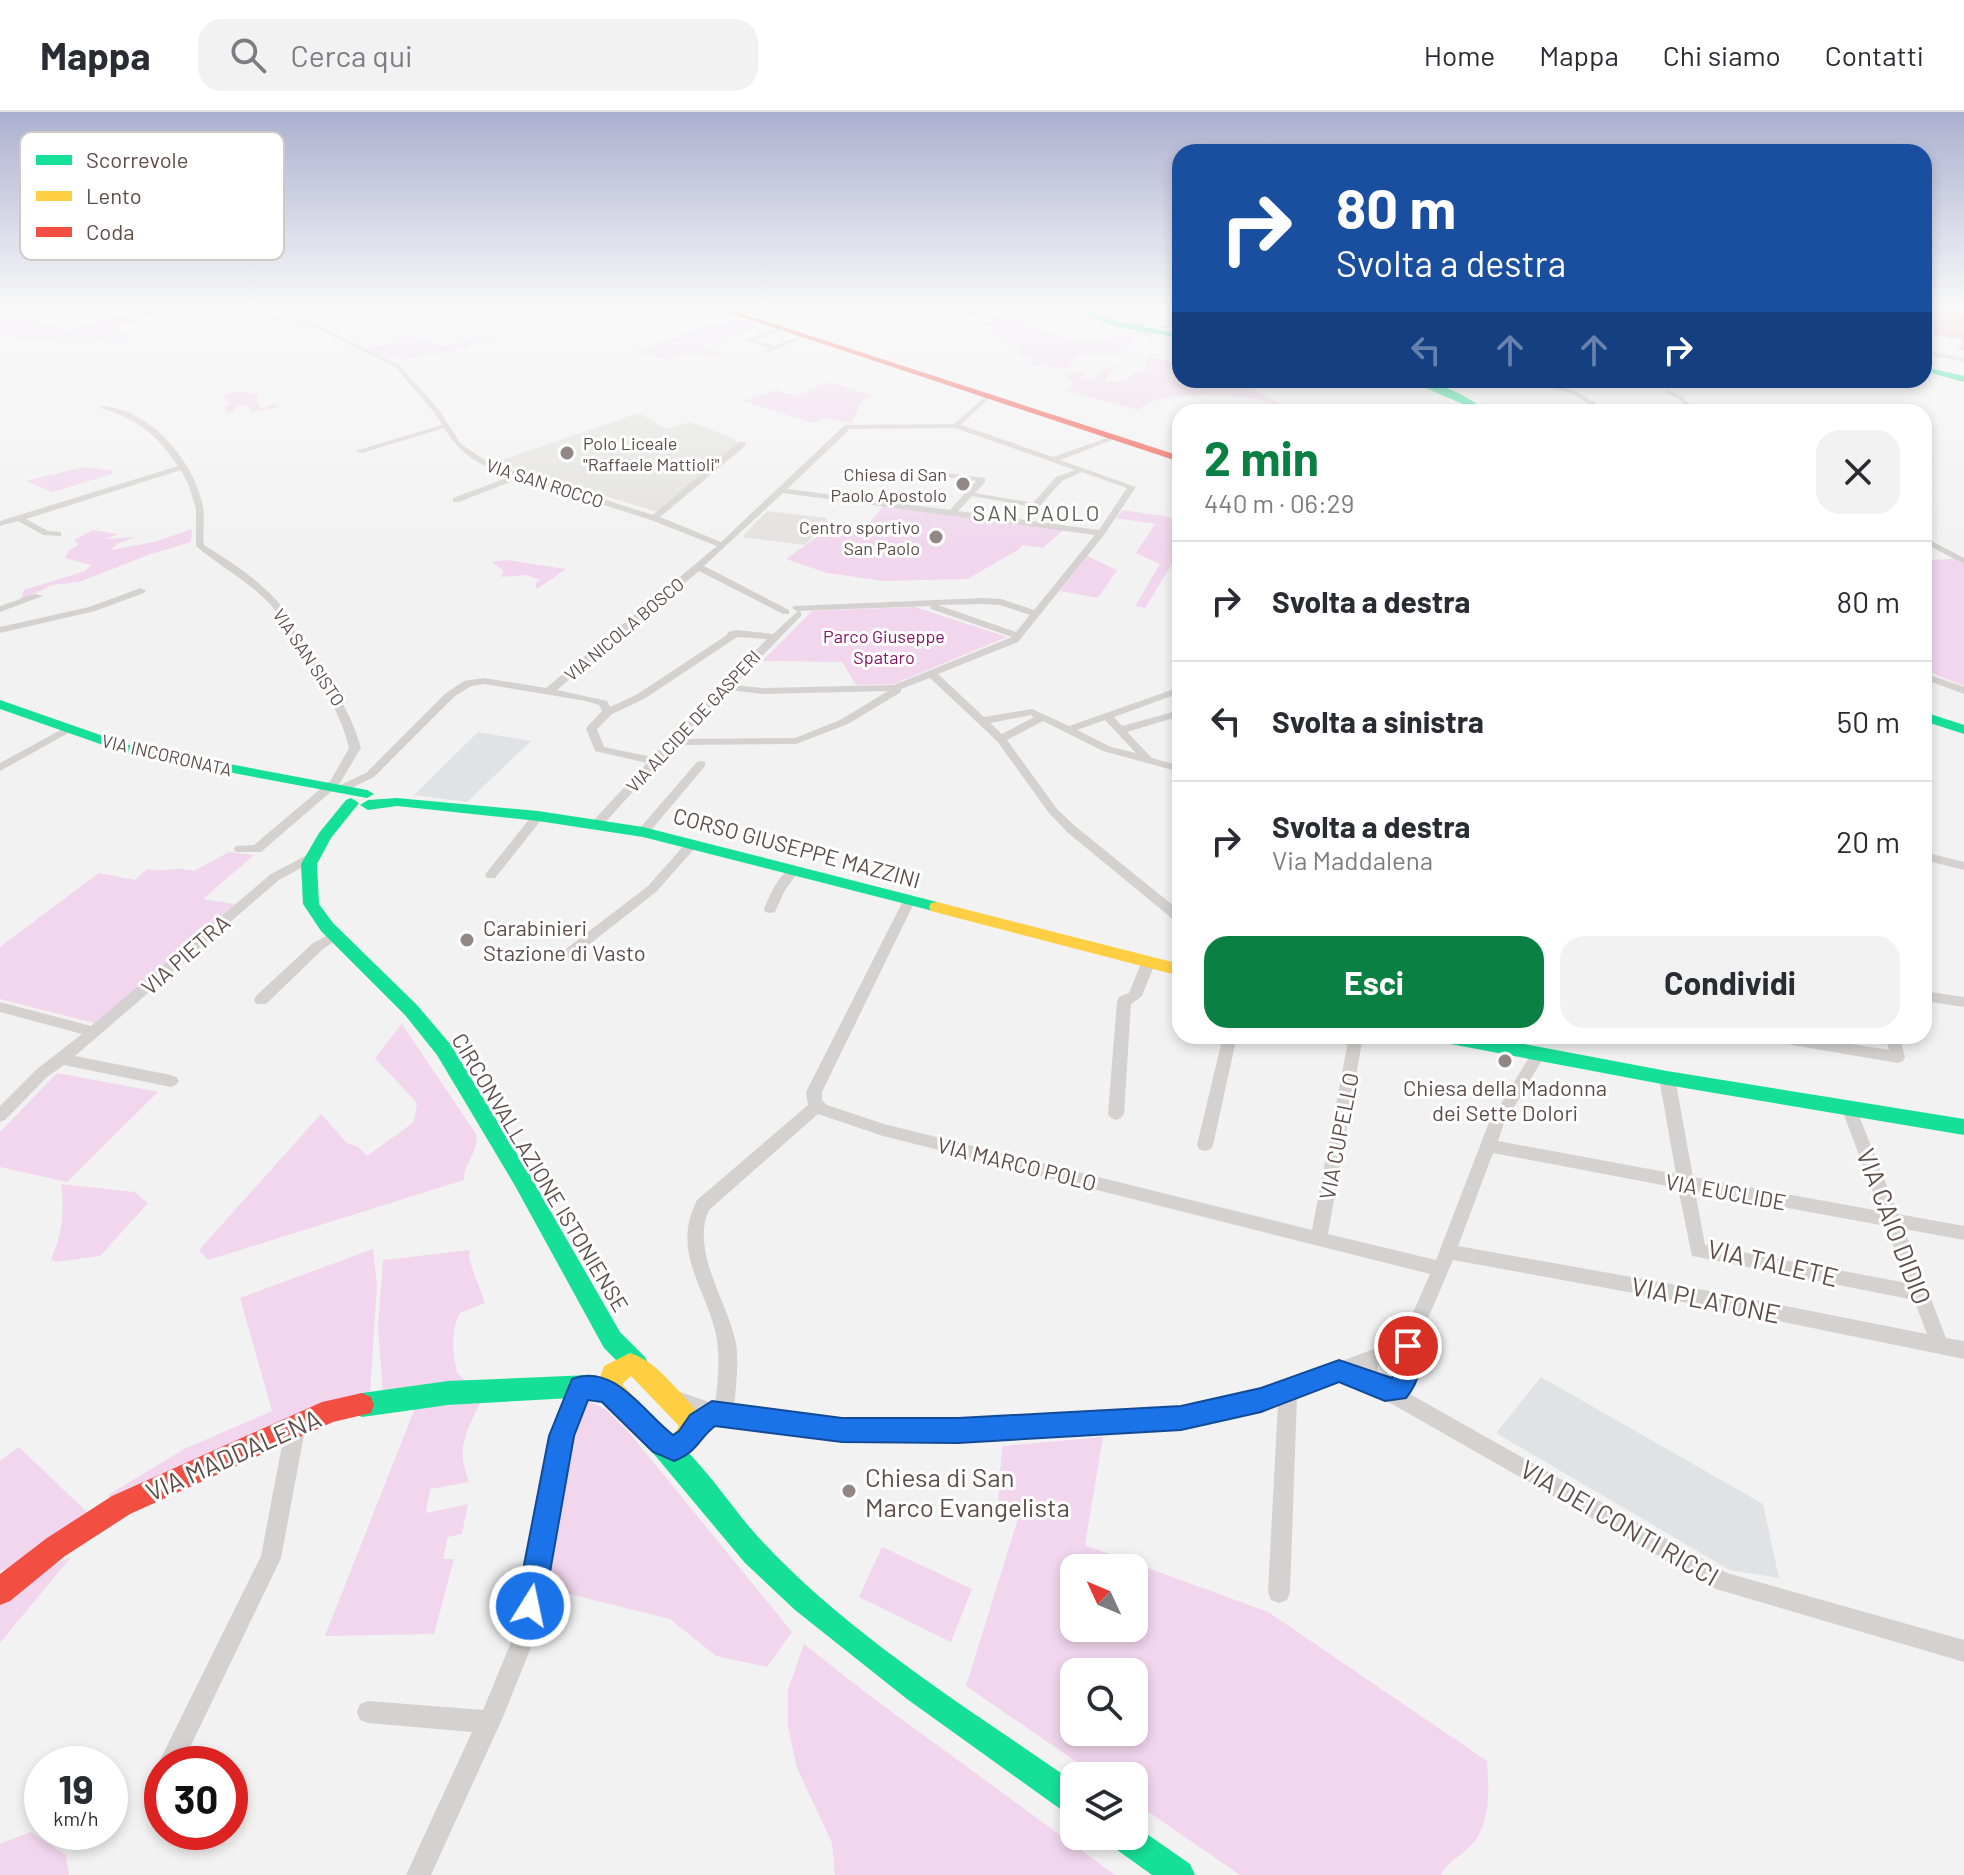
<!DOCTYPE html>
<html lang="it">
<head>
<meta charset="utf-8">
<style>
  body { margin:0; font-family:Barlow,sans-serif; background:#f2f2f3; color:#2b2b33; height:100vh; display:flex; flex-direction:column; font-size:30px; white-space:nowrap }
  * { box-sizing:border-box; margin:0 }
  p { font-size:26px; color:#7c7c81 }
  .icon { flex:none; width:44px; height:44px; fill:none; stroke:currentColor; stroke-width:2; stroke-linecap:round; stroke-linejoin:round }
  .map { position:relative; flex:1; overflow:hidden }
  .panel { position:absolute; left:1172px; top:292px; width:760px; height:640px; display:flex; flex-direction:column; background:#fff; border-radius:24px; box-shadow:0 4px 12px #0003 }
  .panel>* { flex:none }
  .banner { position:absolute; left:1172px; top:32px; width:760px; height:244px; border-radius:24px; box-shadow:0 4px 12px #0003; background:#1a4fa0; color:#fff; overflow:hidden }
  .needle { width:52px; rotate:314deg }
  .fabs { position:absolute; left:1060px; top:1442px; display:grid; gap:16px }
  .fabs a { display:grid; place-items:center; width:88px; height:88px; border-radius:16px; background:#fff; box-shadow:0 4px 12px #0003; font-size:40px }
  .speed { position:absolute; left:24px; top:1634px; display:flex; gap:16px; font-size:40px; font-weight:700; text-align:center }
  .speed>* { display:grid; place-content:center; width:104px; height:104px; border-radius:50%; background:#fff; box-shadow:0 4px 12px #0003; line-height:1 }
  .speed small { font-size:20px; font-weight:400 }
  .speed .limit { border:12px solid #d22; background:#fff; color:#111 }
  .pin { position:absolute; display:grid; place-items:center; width:68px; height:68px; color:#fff; margin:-34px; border:4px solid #fff; border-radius:50%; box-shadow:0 2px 8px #0007 }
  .me { position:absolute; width:88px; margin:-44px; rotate:10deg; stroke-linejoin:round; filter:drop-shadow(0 0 6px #0008) }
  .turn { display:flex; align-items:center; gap:28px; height:168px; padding:0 32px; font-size:36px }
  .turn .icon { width:104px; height:104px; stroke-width:2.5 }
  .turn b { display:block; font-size:56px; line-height:68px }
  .lanes { display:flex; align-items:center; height:76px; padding:0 32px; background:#0003; justify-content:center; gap:40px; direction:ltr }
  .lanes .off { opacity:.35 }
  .round { display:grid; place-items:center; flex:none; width:84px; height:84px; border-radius:24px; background:#f2f2f3 }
  .headline { display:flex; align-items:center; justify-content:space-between; height:136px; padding:0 32px }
  h1 { font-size:48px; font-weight:700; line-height:60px; color:#0b8043 }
  .cta { display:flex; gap:16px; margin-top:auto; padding:16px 32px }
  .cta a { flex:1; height:92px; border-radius:24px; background:#0b8043; color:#fff; font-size:32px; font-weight:700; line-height:92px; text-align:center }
  .cta a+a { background:#f2f2f3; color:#2b2b33 }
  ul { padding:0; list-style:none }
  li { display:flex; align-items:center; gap:24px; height:120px; padding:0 32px; border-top:2px solid #e1e1e2 }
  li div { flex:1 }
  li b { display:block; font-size:30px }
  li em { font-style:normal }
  header { display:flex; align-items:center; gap:48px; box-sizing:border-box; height:112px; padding:0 40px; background:#fff; border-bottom:2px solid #e1e1e2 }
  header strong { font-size:38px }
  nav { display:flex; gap:44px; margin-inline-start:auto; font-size:28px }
  .search { width:560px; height:72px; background:#f2f2f3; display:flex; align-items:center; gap:20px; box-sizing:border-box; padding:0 28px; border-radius:24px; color:#7c7c81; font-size:30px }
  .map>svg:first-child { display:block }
</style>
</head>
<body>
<header>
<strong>Mappa</strong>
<div class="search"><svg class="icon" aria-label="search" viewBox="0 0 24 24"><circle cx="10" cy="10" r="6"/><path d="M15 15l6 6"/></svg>Cerca qui</div>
<nav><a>Home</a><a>Mappa</a><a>Chi siamo</a><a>Contatti</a></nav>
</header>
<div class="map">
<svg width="1964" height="1763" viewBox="0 0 1964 1763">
  <rect width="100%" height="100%" fill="#f2f2f2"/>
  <path fill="#e0e2e6" d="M478,620L531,629L467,690L414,683Z
    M1541,1265L1763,1392L1779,1466L1730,1458L1496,1321Z"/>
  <path fill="#e2e1e0" d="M639,301L666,317L690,310L733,326L739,332L657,400L496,350Z
    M767,399L826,406L828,410L805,433L742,425Z"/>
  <path fill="#f1d6ed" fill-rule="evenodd" d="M26,194L31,195L12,204L69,220L151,194L185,196L161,200L107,219L128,225C111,236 97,225 80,225C53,226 24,233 0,220V199Z
    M935,194H993L1000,197L961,207L945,202L911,205L936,201Z
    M1000,194L1017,196L1031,216L1066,228L1096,229L1138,219C1115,265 1093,226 1071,250L1072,255L1068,256L1027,253L1036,248L1020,244C1019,231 1006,230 995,230L1006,226L980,210H994L991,204L1011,199Z
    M745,208L759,213L701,235L725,242L714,246L689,241L668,247L635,240L708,215Z
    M491,223H500L454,239L401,247L398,244L387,247L364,236L406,229L396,226C415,222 424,228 441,235Z
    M1148,245L1170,248L1169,251L1180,253V268H1237L1232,276H1250L1282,292L1274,293C1250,281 1159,276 1138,298L1065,278L1074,272L1064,262L1084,259L1086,261L1079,266L1093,269L1102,256L1120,254L1111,259L1105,270H1125L1134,260L1144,259Z
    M829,270L872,283L861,290L851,311L828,306L813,311L743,289L776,278L796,284Z
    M243,279L258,283L256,289L261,297L274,291L279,295L252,300L248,294L236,293L234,300L226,301L225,294L230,292L222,282Z
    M84,355L111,358L112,362L53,380L25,369Z
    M884,394L1063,418L1043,436L1022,433L1018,438L967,467L884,469L827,461L786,447L827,418H863Z
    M1123,398L1169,405L1180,411V439L1145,496L1135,494L1160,452L1136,441L1155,412L1116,406Z
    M192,417L191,430L151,442L79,470L52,473L20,489L24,478L85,459L91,453L65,446L69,438L79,433L74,428L93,418L118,422L106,427L135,425L117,432L111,438L154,430Z
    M1087,444L1117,458L1098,486L1060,479Z
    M1954,447L1964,452V574L1924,558V448Z
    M507,448L566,457L537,477L535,472L540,468L526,463L501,465L504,459L492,450Z
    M915,495L1007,525L894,572L856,573L842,550L762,549L812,499Z
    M229,740L254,743L203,787L235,792L98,912L0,887V835L99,761L135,768L147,757C164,761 176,754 194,759Z
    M402,912L476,1022C480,1039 463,1051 464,1068L208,1148L199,1138L321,1002L347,1031L358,1035L367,1044L414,1010L417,991L375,946Z
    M57,961L158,980L67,1070L0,1055V1020Z
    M61,1072L134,1080L148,1091L100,1144L56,1150L51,1147C62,1123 65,1099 61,1072Z
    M373,1137L377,1173L370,1281L110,1393L108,1383L184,1337L272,1299L240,1186Z
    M470,1138L469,1147L485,1191L460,1201C450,1221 453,1240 457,1261L464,1267L466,1274L383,1283L378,1215L383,1148Z
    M588,1289L605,1297L627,1318L792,1520L767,1555L716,1544L670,1507L541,1475L556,1390L577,1299Z
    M480,1291C465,1323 456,1335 469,1370L430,1377L426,1401L468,1392L462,1422L448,1425L443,1447H454L434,1522L325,1524L415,1296Z
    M1103,1325L1085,1433L1268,1500L1487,1649C1489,1679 1492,1715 1467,1737C1458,1746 1446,1751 1441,1763H1240L1134,1690V1664H1097L966,1574L1021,1397L998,1391L1002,1334ZM1134,1456V1516H1074V1456ZM1134,1560V1620H1074V1560Z
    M19,1335L91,1404L32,1446L0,1459V1349Z
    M882,1435L972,1477L951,1530L859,1485Z
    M71,1445L0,1531V1483L8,1475Z
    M804,1532L870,1584L1115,1763H835L832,1731L797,1656L788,1615V1577Z
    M30,1720L66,1743L69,1763H0V1732Z"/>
  <path fill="#f0aaab" d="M1924,194H1964V239L1959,237L1962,228L1924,220Z"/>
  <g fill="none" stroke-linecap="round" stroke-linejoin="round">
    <path stroke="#d5d1d0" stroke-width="9" stroke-dasharray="9 5" stroke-linecap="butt" d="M1134,213L1153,222"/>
    <path fill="#d5d1d0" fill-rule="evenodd" d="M174,194H190L296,207L320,214L399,253L439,298L461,332L489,351L653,403L739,330H745V334L660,405L721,430L845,313L954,312L988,282L990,285L961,313L1053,345L1115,323V327L1060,348L1136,375L1104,423L1018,530L938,562L984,605L1032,597L1069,614L1180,575V581L1114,605L1122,614L1180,598V604L1127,620L1152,646L1180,654V660L1103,639L1043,609L1007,628L1057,697L1075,714L1180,799V810L1175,809L1067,720L1049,701L997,629L930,566L901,577V580L848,612L796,632L675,633L601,715H593V709L647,651L595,639L586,616L602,599L599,593L586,589L484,572L471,574L454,585L374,665L343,680L339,681L333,678L261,740H236L234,737L236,734L254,733L331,668L349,636C337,587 313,564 287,523C281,512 278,500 269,491C247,468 219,454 196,434V397L189,374L181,358L26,407L48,419L61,420V424L43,423L18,409L0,414V409L178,354C156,322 138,307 101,296V294C148,296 191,345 202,390C206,404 202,418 204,433C230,449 258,467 278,490C286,500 290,512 297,523C322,564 347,586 361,636L338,674L366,661L446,581L464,569L484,566L546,576L717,434L651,408L520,366L459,390H453V386L512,364C481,354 462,345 444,316L362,341L355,339L442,313L434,300L395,255L316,216L296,211ZM955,316L1075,358L1056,365L1033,391L975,381L985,370V366L931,359V363H934L976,369L950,398L787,377L850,317ZM1082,360L1127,376L1099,418L958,399L972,384L1038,396L1062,369ZM783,381L1095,423L1034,498L1001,487L983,486L794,494L792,496L797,499L930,494L931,497L1012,525L894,573L763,576L734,573L801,504V500L798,499L773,522L737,518L728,520L727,523L636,583L610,595L607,589L557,578L699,459L783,502H789V498L704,454ZM983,492L1000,493L1030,503L1016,520L938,493ZM737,525L767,527L652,645L604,635L597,617L612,602L644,587ZM729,578L763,582L888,579L840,608L795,626L681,627ZM1031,603L1034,605L1002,622L990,611ZM1105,608L1136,641L1111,635L1077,618Z
      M642,194H651L636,199L633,197Z
      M751,194H760L737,202L732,201Z
      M814,194H825L757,210L754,208Z
      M1180,207V212L1172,216L1155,215L1171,212Z
      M781,214L783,217L754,228L774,234L802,223L807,224L767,241L764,239L769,236L745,228Z
      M1924,238L1964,246V250L1924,242Z
      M1522,268C1553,268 1585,281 1609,300H1601L1571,281Z
      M1668,278L1683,285L1697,300H1690L1679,287L1666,281Z
      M1924,425L1964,446V452L1924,431Z
      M141,476L146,479L144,481L95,499L0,521V515L89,495Z
      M35,482L43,484L0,500V494Z
      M1924,561L1964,575V582L1924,567Z
      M68,614L73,617L72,619L0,659V651Z
      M701,649L705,650V654L647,723H639L637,720L639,717L697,650Z
      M538,700L542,701V707L495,766H487L485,763L487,760L534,701Z
      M691,729L697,733L695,736L656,780L572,846H562L560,843L562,840L648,774L687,730Z
      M313,740L317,741L319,744L317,747L279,768L75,944L171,963L176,965L179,969L176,973L171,975L64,953L47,965L5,1008L0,1010V994L37,957L82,922L0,900V890L91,914L271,762Z
      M1924,740L1964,750V758L1924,748Z
      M793,755L799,759L785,778L775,800L770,801L765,800L764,797C771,781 778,763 793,755Z
      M909,785L915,789L822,980V988L827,993L884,1012L1312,1118L1349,924H1363L1328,1122L1436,1148L1488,1013L1533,939H1543L1545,943L1503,1014L1498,1029L1676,1062L1659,966L1662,962H1672L1675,966L1693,1065L1880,1099L1841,995L1844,991L1849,989L1854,991L1898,1102L1964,1114V1128L1904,1117L1946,1226L1964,1229V1247L1710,1195L1453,1148L1420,1225L1414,1271L1408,1281L1727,1461L1964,1528V1550L1716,1477L1371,1280L1365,1273L1360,1261L1297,1284L1290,1480L1287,1488L1279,1491L1271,1488L1268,1480L1278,1291L1261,1297L1181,1315L958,1328L842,1327L712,1310L673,1295L671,1289L673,1283L680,1280L715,1292C718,1267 721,1243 715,1218C702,1170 672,1138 697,1088L808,993L806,980L903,789ZM818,1002L883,1024L1430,1162L1402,1225L1400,1240L1382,1234L1261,1279L1181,1297L958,1310L842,1309L734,1295C736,1274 739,1252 736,1231C728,1191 690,1138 709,1098ZM1493,1041L1678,1076L1692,1144L1914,1188L1927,1222L1710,1179L1458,1134ZM1695,1079L1886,1114L1907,1171L1705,1133ZM1383,1252L1390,1254L1397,1262L1393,1269L1385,1268L1378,1261V1254Z
      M336,819L343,823L323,837L266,892H256L254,888L256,884L313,831Z
      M1149,844L1156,849L1142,884L1131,892L1124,1002L1121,1006L1116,1008L1111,1006L1108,1002L1117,889L1119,885L1129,881L1142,849Z
      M1924,879L1964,885V895L1924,889Z
      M1223,924H1237L1213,1033L1211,1037L1205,1039L1199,1037L1197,1033Z
      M1778,924H1801L1889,938L1885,924H1899L1905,945L1903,949L1898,951L1792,933L1780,928Z
      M581,1266L588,1269L590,1275L572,1324L536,1523L503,1605L431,1763H406L472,1620L368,1611L360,1608L357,1600L360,1592L368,1589L483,1598L514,1523L552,1324L574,1269Z
      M296,1303L303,1305L306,1312L281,1446L182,1652H162L161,1684L153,1680L149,1672L154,1661L161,1658L158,1652L162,1644L261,1444L286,1312L289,1305Z"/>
    <path fill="#16e098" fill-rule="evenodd" d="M1064,194H1075L1119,210L1180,222V226L1114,214Z
      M1924,255L1964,264V270L1924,259Z
      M1410,268C1436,268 1468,284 1488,300C1479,300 1420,274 1410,268Z
      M0,588L129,633L367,678L374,682L367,686L126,641L0,597Z
      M1924,600L1964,613V622L1924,609Z
      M351,686L359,691L331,726L317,752L319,792L333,811L417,893L451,933L528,1060L620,1220L645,1245L649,1253L645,1261L637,1264L629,1261L604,1236L514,1072L437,943L405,903L321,819L303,792L301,752L319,721L346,688Z
      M397,686L538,699L643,715L937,790L945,795L937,800L643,725L538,709L397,694L368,698L360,693L368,688Z
      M1436,924H1482L1667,959L1964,1007V1023L1667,973L1445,931L1438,929Z
      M590,1263L626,1276L629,1284L626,1292L617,1296L590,1285L448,1293L362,1305L353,1301L350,1293L353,1285L362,1281L448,1269Z
      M662,1320C688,1330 731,1394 752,1418C840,1518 965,1594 1074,1670V1703L1063,1699L907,1587L795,1498L745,1451L653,1341L649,1332L653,1323Z
      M1134,1713L1190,1752L1195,1763H1152L1113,1735L1108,1724H1134Z"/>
    <path fill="#ffcf43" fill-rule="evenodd" d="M937,790L1180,852V864L931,799L929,795L931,791Z
      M630,1241C650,1248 660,1259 674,1274C691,1292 721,1318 691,1340C685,1345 675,1348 667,1346C648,1342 611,1299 600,1282L597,1274L604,1254ZM631,1264L679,1314L674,1322H669L622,1272Z"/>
    <path fill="#f24e42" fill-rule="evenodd" d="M708,194H719L1180,344V350Z
      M362,1281L371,1285L374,1293L371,1301L333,1310L130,1402L65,1444L10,1489L0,1493V1462L47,1426L112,1384L322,1290Z"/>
  </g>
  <linearGradient id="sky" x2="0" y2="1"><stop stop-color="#abb0d0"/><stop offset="0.44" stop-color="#f9f9f9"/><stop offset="1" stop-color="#f9f9f9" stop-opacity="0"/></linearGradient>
  <rect width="1964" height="441" fill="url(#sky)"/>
  <path fill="#1a73e8" stroke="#114b97" stroke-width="2" d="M1408,1223L1417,1226C1426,1246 1419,1270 1406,1286L1385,1289L1339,1270L1261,1300L1181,1318L958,1331L842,1330L715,1314C698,1327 699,1339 674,1349L653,1340L602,1290L588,1288L574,1324L544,1494L540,1504L530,1508L520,1504L516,1494L549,1324L572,1267C614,1250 644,1301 673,1323L679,1319L690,1303L712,1289L842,1306H958L1181,1294L1261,1276L1339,1248L1392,1266C1399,1255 1394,1239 1400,1226Z"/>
  <g fill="#928784" stroke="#fff" stroke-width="3">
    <circle cx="567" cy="341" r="8"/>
    <circle cx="963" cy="372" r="8"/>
    <circle cx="936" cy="425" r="8"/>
    <circle cx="467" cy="828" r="8"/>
    <circle cx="1505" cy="949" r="8"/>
    <circle cx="849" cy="1379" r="8"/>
  </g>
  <g text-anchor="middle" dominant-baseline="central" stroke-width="6" stroke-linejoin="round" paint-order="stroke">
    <g font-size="18" fill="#5f4e48" stroke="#fff" text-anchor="end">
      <text x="583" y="331" text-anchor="start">Polo Liceale<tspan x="583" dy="21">"Raffaele Mattioli"</tspan></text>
      <text x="947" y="362">Chiesa di San<tspan x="947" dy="21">Paolo Apostolo</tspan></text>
      <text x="920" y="415">Centro sportivo<tspan x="920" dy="21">San Paolo</tspan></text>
    </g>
    <g font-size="18" fill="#5f4e48" stroke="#fff">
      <text transform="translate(545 371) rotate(18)">VIA SAN ROCCO</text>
      <text transform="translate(624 517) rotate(-40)">VIA NICOLA BOSCO</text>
      <text transform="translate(309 545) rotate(56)">VIA SAN SISTO</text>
      <text transform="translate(693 609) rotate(-47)">VIA ALCIDE DE GASPERI</text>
      <text transform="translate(167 643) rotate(13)">VIA INCORONATA</text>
    </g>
    <g font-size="18" fill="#851465" stroke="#fff">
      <text x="884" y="524">Parco Giuseppe<tspan x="884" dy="21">Spataro</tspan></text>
    </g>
    <g font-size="22" letter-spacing="2" fill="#66605d" stroke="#fff">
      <text x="1037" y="400">SAN PAOLO</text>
    </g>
    <g font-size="22" fill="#5f4e48" stroke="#fff">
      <text transform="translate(797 735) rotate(15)">CORSO GIUSEPPE MAZZINI</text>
      <text transform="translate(185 842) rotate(-41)">VIA PIETRA</text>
      <text transform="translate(1338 1024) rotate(-79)">VIA CUPELLO</text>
      <text transform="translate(1017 1051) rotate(14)">VIA MARCO POLO</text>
      <text transform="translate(541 1060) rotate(59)">CIRCONVALLAZIONE ISTONIENSE</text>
      <text transform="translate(1726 1079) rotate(10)">VIA EUCLIDE</text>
    </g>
    <g font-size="22" fill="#5f4e48" stroke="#fff" text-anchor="start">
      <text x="483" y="815">Carabinieri<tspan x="483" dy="25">Stazione di Vasto</tspan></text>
      <text x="1505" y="975" text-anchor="middle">Chiesa della Madonna<tspan x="1505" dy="25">dei Sette Dolori</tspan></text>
    </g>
    <g font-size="26" fill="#5f4e48" stroke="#fff">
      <text transform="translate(1895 1114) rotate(69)">VIA CAIO DIDIO</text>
      <text transform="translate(1773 1150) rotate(13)">VIA TALETE</text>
      <text transform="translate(1706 1187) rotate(11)">VIA PLATONE</text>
      <text transform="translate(233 1342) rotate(-24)">VIA MADDALENA</text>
      <text transform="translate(1620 1410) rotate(30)">VIA DEI CONTI RICCI</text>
    </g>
    <g font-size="26" fill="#5f4e48" stroke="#fff" text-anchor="start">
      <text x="865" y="1364">Chiesa di San<tspan x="865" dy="30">Marco Evangelista</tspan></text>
    </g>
  </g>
  <rect x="20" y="20" width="264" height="128" rx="12" fill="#fff" stroke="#cfcac8" stroke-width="2"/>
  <rect x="36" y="43" width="36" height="10" fill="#16e098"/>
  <rect x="36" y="79" width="36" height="10" fill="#ffcf43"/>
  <rect x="36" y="115" width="36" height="10" fill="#f24e42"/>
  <g font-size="22" fill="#5f4e48">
    <text x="86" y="56">Scorrevole</text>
    <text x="86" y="92">Lento</text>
    <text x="86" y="128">Coda</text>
  </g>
</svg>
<div class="fabs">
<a><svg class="needle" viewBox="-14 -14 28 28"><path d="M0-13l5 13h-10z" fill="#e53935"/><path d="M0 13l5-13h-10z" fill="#7c7c81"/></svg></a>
<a><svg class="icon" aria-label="search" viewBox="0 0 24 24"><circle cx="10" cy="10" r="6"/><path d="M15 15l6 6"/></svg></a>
<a><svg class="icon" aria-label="layers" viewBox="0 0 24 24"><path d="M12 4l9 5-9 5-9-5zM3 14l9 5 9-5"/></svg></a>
</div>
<div class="speed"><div>19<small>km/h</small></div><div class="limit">30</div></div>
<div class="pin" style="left:1408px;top:1234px;background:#d93025"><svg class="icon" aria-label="arrive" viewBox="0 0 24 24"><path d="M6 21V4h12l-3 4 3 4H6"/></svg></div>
<svg class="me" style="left:530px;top:1494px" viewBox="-20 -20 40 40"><circle r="17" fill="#1a73e8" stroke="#fff" stroke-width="3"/><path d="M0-11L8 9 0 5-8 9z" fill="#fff"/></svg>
<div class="banner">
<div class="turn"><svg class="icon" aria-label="right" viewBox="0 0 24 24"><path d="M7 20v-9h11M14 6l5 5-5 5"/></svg><div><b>80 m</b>Svolta a destra</div></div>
<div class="lanes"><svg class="icon off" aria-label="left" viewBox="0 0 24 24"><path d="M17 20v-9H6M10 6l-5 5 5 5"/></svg><svg class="icon off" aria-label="ahead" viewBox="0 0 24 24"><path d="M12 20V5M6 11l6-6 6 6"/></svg><svg class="icon off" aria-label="ahead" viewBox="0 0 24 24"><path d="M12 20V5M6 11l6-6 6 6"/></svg><svg class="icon" aria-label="right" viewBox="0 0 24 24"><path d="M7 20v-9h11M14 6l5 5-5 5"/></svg></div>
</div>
<section class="panel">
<div class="headline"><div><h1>2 min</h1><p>440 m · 06:29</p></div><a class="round"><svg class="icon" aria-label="close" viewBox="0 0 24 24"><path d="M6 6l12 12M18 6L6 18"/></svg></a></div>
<ul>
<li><svg class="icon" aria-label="right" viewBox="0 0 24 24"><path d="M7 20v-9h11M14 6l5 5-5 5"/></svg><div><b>Svolta a destra</b></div><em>80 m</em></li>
<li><svg class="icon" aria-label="left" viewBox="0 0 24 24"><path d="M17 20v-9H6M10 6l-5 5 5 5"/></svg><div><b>Svolta a sinistra</b></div><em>50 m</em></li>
<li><svg class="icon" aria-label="right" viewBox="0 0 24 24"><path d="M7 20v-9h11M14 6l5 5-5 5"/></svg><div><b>Svolta a destra</b><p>Via Maddalena</p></div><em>20 m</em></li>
</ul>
<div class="cta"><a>Esci</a><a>Condividi</a></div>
</section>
</div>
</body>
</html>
